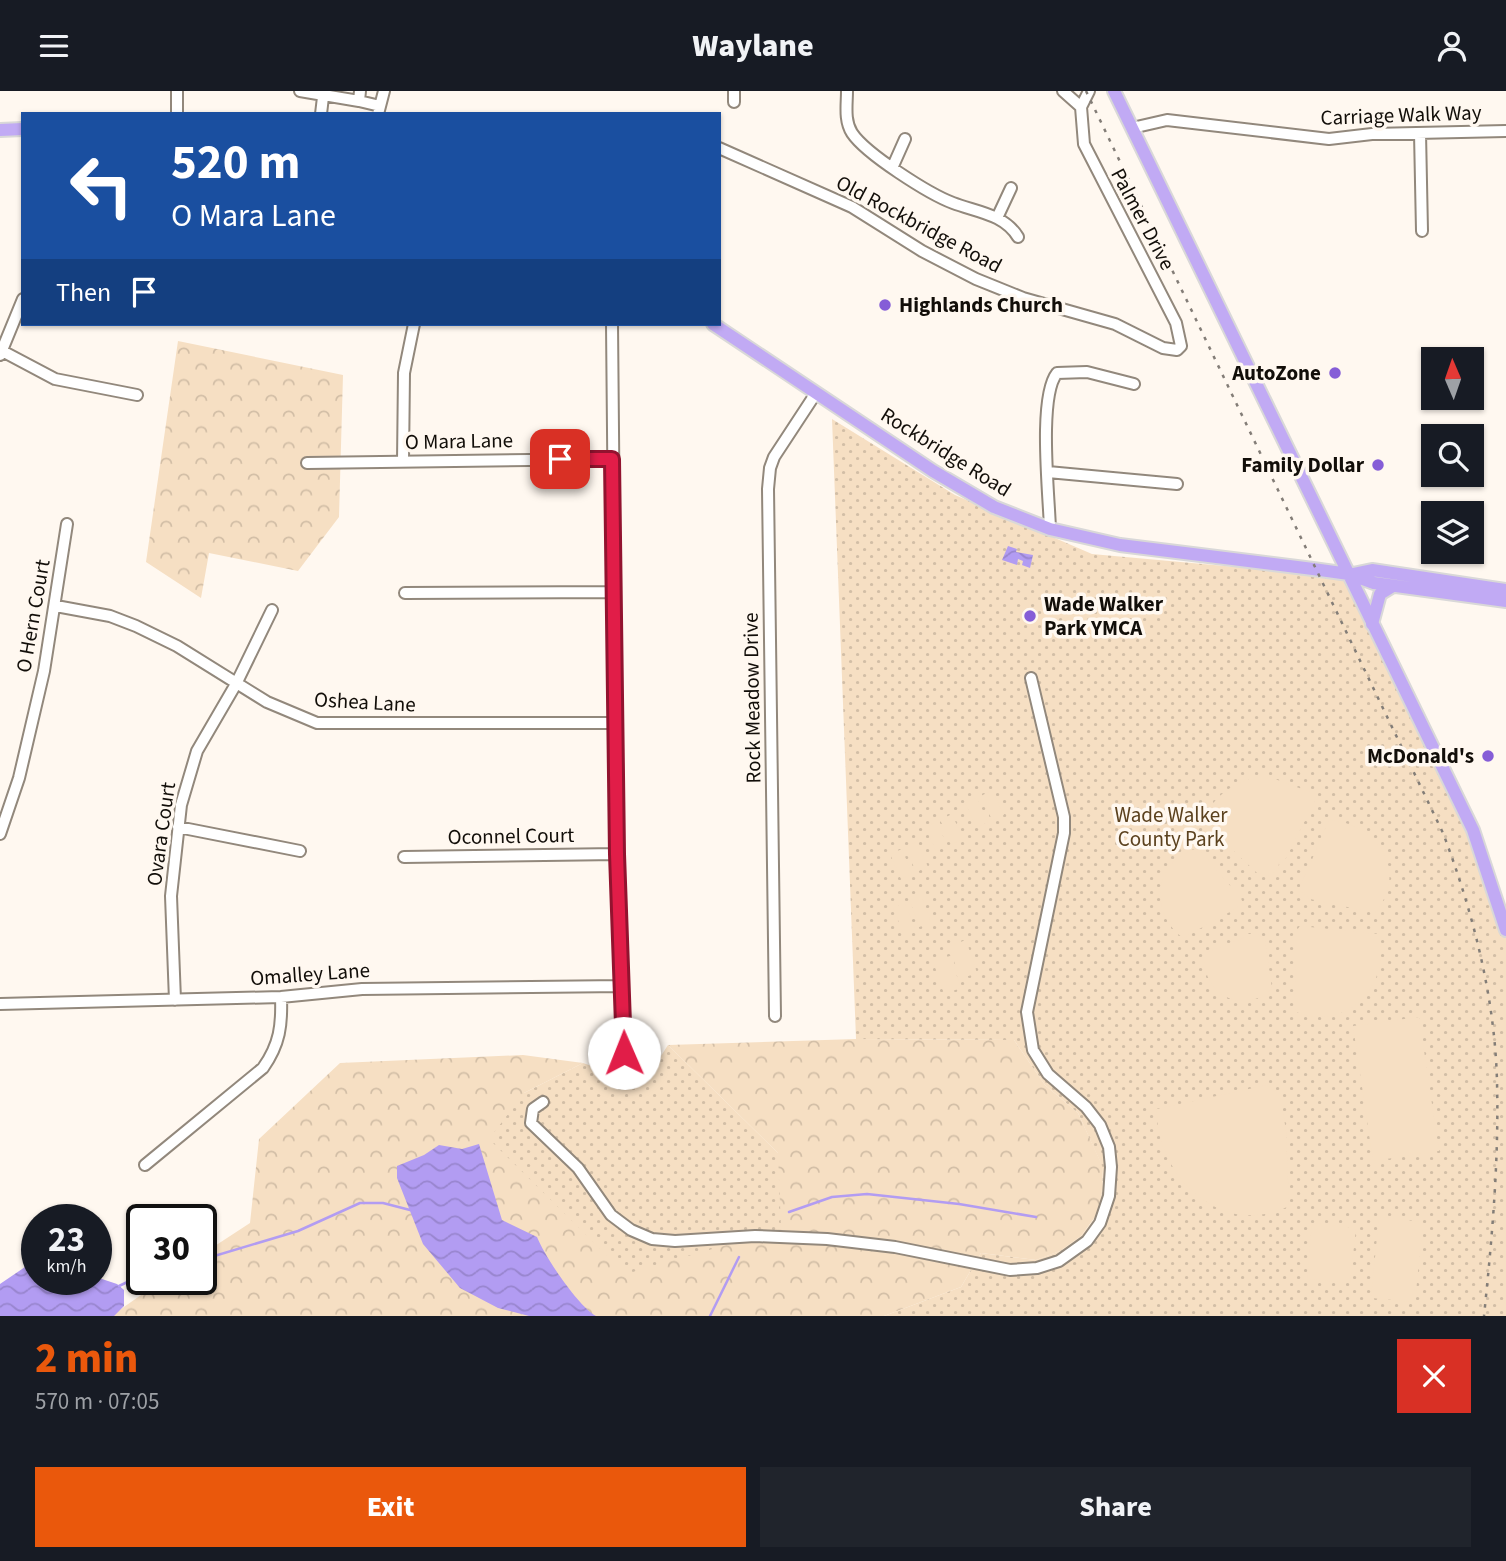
<!DOCTYPE html>
<html lang="en">
<head>
<meta charset="utf-8">
<style>
  body { margin:0; font-family:"Source Sans 3",sans-serif; background:#20242c; color:#f1f3f6; height:100vh; display:flex; flex-direction:column; font-size:26px; white-space:nowrap }
  * { box-sizing:border-box; margin:0 }
  p { font-size:23px; color:#9ea1a6 }
  .icon { flex:none; width:38px; height:38px; fill:none; stroke:currentColor; stroke-width:2; stroke-linecap:round; stroke-linejoin:round }
  .map { position:relative; height:1225px; overflow:hidden }
  .details { display:flex; flex-direction:column; background:#171b24; flex:1 }
  .details>* { flex:none }
  .top-card { position:absolute; left:21px; top:21px; width:700px; height:214px; border-radius:0px; box-shadow:0 2px 5px #0004; background:#1a4fa0; color:#fff; overflow:hidden }
  .needle { width:46px; rotate:358deg }
  .fabs { position:absolute; left:1421px; top:256px; display:grid; gap:14px }
  .fabs a { display:grid; place-items:center; width:63px; height:63px; border-radius:0px; background:#171b24; box-shadow:0 2px 5px #0004; font-size:35px }
  .speed { position:absolute; left:21px; top:1113px; display:flex; gap:14px; font-size:35px; font-weight:700; text-align:center }
  .speed>* { display:grid; place-content:center; width:91px; height:91px; border-radius:50%; background:#171b24; box-shadow:0 2px 5px #0004; line-height:1 }
  .speed small { font-size:18px; font-weight:400 }
  .speed .limit { border:4px solid #111; border-radius:10px; background:#fff; color:#111 }
  .pin { position:absolute; display:grid; place-items:center; width:60px; height:60px; color:#fff; margin:-30px; border-radius:14px; box-shadow:0 4px 10px #0006 }
  .me { position:absolute; width:77px; margin:-38px; rotate:359deg; stroke-linejoin:round; filter:drop-shadow(0 0 5px #0008) }
  .turn { display:flex; align-items:center; gap:24px; height:147px; padding:0 35px; font-size:32px }
  .turn .icon { width:91px; height:91px; stroke-width:2.5 }
  .turn b { display:block; font-size:49px; line-height:60px }
  .then { display:flex; align-items:center; height:66px; padding:0 35px; background:#0003; gap:14px; font-size:26px }
  .round { display:grid; place-items:center; flex:none; width:74px; height:74px; border-radius:0px; background:#20242c }
  .summary { display:flex; align-items:center; justify-content:space-between; height:119px; padding:0 35px }
  h1 { font-size:42px; font-weight:800; line-height:52px; color:#ea580c }
  .action { display:flex; gap:14px; margin-top:auto; padding:14px 35px }
  .action a { flex:1; height:80px; border-radius:0px; background:#ea580c; color:#fff; font-size:28px; font-weight:800; line-height:80px; text-align:center }
  .action a+a { background:#20242c; color:#f1f3f6 }
  header { display:flex; justify-content:space-between; align-items:center; height:91px; padding:0 35px; background:#171b24; font-size:32px; font-weight:800 }
  .map>svg:first-child { display:block }
</style>
</head>
<body>
<header><svg class="icon" aria-label="menu" viewBox="0 0 24 24"><path d="M4 6h16M4 12h16M4 18h16"/></svg>Waylane<svg class="icon" aria-label="person" viewBox="0 0 24 24"><circle cx="12" cy="8" r="4"/><path d="M4 21q1-7 8-7t8 7"/></svg></header>
<div class="map">
<svg width="1506" height="1225" viewBox="0 0 1506 1225">
  <defs>
    <pattern id="forest-crowns" width="20" height="18" patternUnits="userSpaceOnUse" patternTransform="scale(1.75)"><rect width="20" height="18" fill="#f6dfc3"/><path d="M2 6a3 3 0 1 1 6 0M12 15a3 3 0 1 1 6 0" fill="none" stroke="#d2bea6"/></pattern>
    <pattern id="park-dots" width="8" height="8" patternUnits="userSpaceOnUse" patternTransform="scale(1.75)"><rect width="8" height="8" fill="#f6dfc3"/><path d="M2 2h.1M6 6h.1" fill="none" stroke="#d2bea6" stroke-width="1.8" stroke-linecap="round"/></pattern>
    <pattern id="water-waves" width="16" height="10" patternUnits="userSpaceOnUse" patternTransform="scale(1.75)"><rect width="16" height="10" fill="#b29cf2"/><path d="M0 5q4-4 8 0t8 0" fill="none" stroke="#9885ce"/></pattern>
  </defs>
  <rect width="100%" height="100%" fill="#fff8f0"/>
  <path fill="url(#forest-crowns)" d="M178,250L343,284L339,426L298,480L209,462L201,507L146,471Z
    M856,948L1014,949L1045,994L1078,1022L1103,1076L1101,1118L1081,1145L1060,1160L1036,1169L981,1162L961,1196L884,1225H111L164,1188H201V1164L250,1132L259,1048L340,972L523,964L583,972L524,1002L778,1062L668,954Z"/>
  <path fill="url(#park-dots)" d="M832,328L955,404L1092,463L1345,486L1458,717L1506,832V1225H884L961,1196L981,1162L1036,1169L1060,1160L1081,1145L1101,1119L1103,1077L1078,1022L1045,994L1014,949L856,948Z
    M668,954L778,1062L781,1138L626,1183L489,1048L524,1002L583,972L643,993Z"/>
  <path fill="#f6dfc3" d="M1249,688H1275L1318,704L1284,771L1279,772L1278,779L1269,785L1257,782L1203,731C1211,709 1227,696 1249,688Z
    M992,699L1004,724L992,729L981,705Z
    M977,707L988,731L977,737L965,712Z
    M952,723L963,748L952,753L940,729Z
    M1329,729C1379,733 1409,780 1375,822L1310,808L1301,801L1300,793C1307,784 1321,745 1329,729Z
    M936,731L948,755L936,760L925,736Z
    M917,751L928,776L916,781L905,756Z
    M1198,757L1233,798L1239,801L1242,810L1237,817L1183,847C1148,821 1154,769 1198,757Z
    M902,758L912,783L901,788L890,763Z
    M922,806L931,832L919,836L910,810Z
    M905,812L915,838L903,842L893,816Z
    M1300,835L1378,843C1393,893 1346,942 1296,921L1295,854L1291,847Z
    M1247,843H1258L1265,849L1272,898C1242,926 1199,901 1205,862L1246,846Z
    M966,849L977,882L960,888L949,855Z
    M950,865L961,897L944,903L933,870Z
    M1419,926L1439,1060L1373,1070L1353,935Z
    M1267,994L1280,1002L1286,1040L1289,1115C1222,1149 1155,1084 1157,1018Z
    M1379,1126L1423,1131L1415,1211L1371,1207Z
    M1312,1132L1356,1137L1350,1192L1307,1188Z"/>
  <path fill="url(#water-waves)" d="M1008,455L1017,458L1016,461L1033,464L1030,477L1022,474L1023,470L1018,468L1017,474L1002,469Z
    M479,1053L502,1129L537,1146C545,1166 578,1215 596,1225H529L498,1217L460,1197L423,1153L397,1087V1075L424,1064L439,1054L462,1058Z
    M37,1161V1188H96V1186L117,1193L124,1199V1215L114,1225H0V1193L25,1176Z"/>
  <g fill="none" stroke-linecap="round" stroke-linejoin="round">
    <path stroke="#b29cf2" stroke-width="2.5" d="M789,1121L832,1106L867,1103L959,1113L1036,1126
      M201,1169L298,1140L360,1112H383L410,1119
      M119,1195L142,1184
      M710,1225L739,1166"/>
    <defs>
      <path id="minor" d="M177,0V23
        M300,0L359,10
        M360,0L359,10L380,15
        M734,0V11
        M847,0C847,14 844,29 852,42C866,63 929,103 953,112C977,121 1004,123 1018,146
        M1063,0L1081,16
        M321,23L323,6
        M378,23L384,0
        M1132,37L1167,29L1329,48L1372,43L1506,40
        M1420,42L1422,140
        M719,57L852,116L922,160L976,188L1023,207L1115,233L1163,257L1177,259L1181,255L1176,232L1084,53L1081,16L1089,0
        M893,75L905,48
        M997,127L1011,97
        M612,233L617,763L624,962
        M2,260L55,288L137,304
        M0,264L23,208
        M403,370L404,282L414,233
        M307,372L612,368
        M1048,381L1177,393
        M1050,438C1049,404 1038,306 1057,282L1087,281L1134,293
        M405,502L615,501
        M56,515L110,525L136,535L177,555L267,611L317,632H616
        M178,736L300,760
        M0,743L19,687L44,580L67,433
        M404,766L617,763
        M175,909L171,805L181,714L197,660L236,593L272,519
        M0,913L281,906L362,898L623,895
        M775,925L768,398L770,377L774,366L816,302
        M543,1011L533,1018L531,1032L578,1077L611,1124L631,1139L652,1148L675,1150L755,1145L827,1148L895,1156L1010,1179L1037,1177L1059,1170L1087,1150L1100,1132L1109,1105L1111,1076L1109,1056L1100,1034L1086,1016L1048,983L1033,959L1027,921L1064,742V726L1031,587
        M145,1074L263,977C280,953 282,934 281,906"/>
      <path id="major" d="M1114,0L1473,739L1506,839
        M0,39L23,38
        M713,233L933,380L994,416L1050,438L1120,454L1313,478L1349,483L1374,492L1506,510
        M1353,483L1372,479L1506,499
        M1372,533L1380,503L1393,495"/>
    </defs>
    <use href="#minor" stroke="#92887c" stroke-width="14"/>
    <use href="#major" stroke="#d9d8d8" stroke-width="16"/>
    <use href="#minor" stroke="#fff" stroke-width="10"/>
    <use href="#major" stroke="#c1aaf4" stroke-width="12"/>
    <path stroke="#837d77" stroke-width="2.5" stroke-dasharray="3.5 7" stroke-linecap="butt" d="M1086,0L1443,742C1473,821 1495,907 1497,991C1499,1070 1492,1147 1484,1225"/>
  </g>
  <g fill="none" stroke-linecap="round" stroke-linejoin="round">
    <defs>
      <path id="route" d="M560,368H612L617,763L624,962"/>
    </defs>
    <use href="#route" stroke="#92132f" stroke-width="18"/>
    <use href="#route" stroke="#e11d48" stroke-width="12"/>
  </g>
  <g fill="#855dd7" stroke="#fff8f0" stroke-width="2.5">
    <circle cx="885" cy="214" r="7"/>
    <circle cx="1335" cy="282" r="7"/>
    <circle cx="1378" cy="374" r="7"/>
    <circle cx="1030" cy="525" r="7"/>
    <circle cx="1488" cy="665" r="7"/>
  </g>
  <g text-anchor="middle" dominant-baseline="central" stroke-width="7" stroke-linejoin="round" paint-order="stroke">
    <g font-size="21" fill="#120e09" stroke="#fff8f0">
      <text transform="translate(1401 24) rotate(-2)">Carriage Walk Way</text>
      <text transform="translate(1143 128) rotate(62)">Palmer Drive</text>
      <text transform="translate(919 133) rotate(28)">Old Rockbridge Road</text>
      <text transform="translate(459 350) rotate(-1)">O Mara Lane</text>
      <text transform="translate(946 361) rotate(32)">Rockbridge Road</text>
      <text transform="translate(33 525) rotate(-80)">O Hern Court</text>
      <text transform="translate(752 607) rotate(-91)">Rock Meadow Drive</text>
      <text transform="translate(365 611) rotate(3)">Oshea Lane</text>
      <text transform="translate(161 743) rotate(-82)">Ovara Court</text>
      <text transform="translate(511 745) rotate(-1)">Oconnel Court</text>
      <text transform="translate(310 883) rotate(-4)">Omalley Lane</text>
    </g>
    <g font-size="21" font-weight="bold" fill="#120e09" stroke="#fff8f0" text-anchor="end">
      <text x="899" y="214" text-anchor="start">Highlands Church</text>
      <text x="1321" y="282">AutoZone</text>
      <text x="1364" y="374">Family Dollar</text>
      <text x="1044" y="513" text-anchor="start">Wade Walker<tspan x="1044" dy="24">Park YMCA</tspan></text>
      <text x="1474" y="665">McDonald's</text>
    </g>
    <g font-size="21" fill="#5b411e" stroke="#fff8f0">
      <text x="1171" y="724">Wade Walker<tspan x="1171" dy="24">County Park</tspan></text>
    </g>
  </g>
</svg>
<div class="fabs">
<a><svg class="needle" viewBox="-14 -14 28 28"><path d="M0-13l5 13h-10z" fill="#e53935"/><path d="M0 13l5-13h-10z" fill="#9ea1a6"/></svg></a>
<a><svg class="icon" aria-label="search" viewBox="0 0 24 24"><circle cx="10" cy="10" r="6"/><path d="M15 15l6 6"/></svg></a>
<a><svg class="icon" aria-label="layers" viewBox="0 0 24 24"><path d="M12 4l9 5-9 5-9-5zM3 14l9 5 9-5"/></svg></a>
</div>
<div class="speed"><div>23<small>km/h</small></div><div class="limit">30</div></div>
<div class="pin" style="left:560px;top:368px;background:#d93025"><svg class="icon" aria-label="arrive" viewBox="0 0 24 24"><path d="M6 21V4h12l-3 4 3 4H6"/></svg></div>
<svg class="me" style="left:624px;top:962px" viewBox="-20 -20 40 40"><circle r="19" fill="#fff"/><path d="M0-13L10 11 0 6-10 11z" fill="#e11d48"/></svg>
<div class="top-card">
<div class="turn"><svg class="icon" aria-label="left" viewBox="0 0 24 24"><path d="M17 20v-9H6M10 6l-5 5 5 5"/></svg><div><b>520 m</b>O Mara Lane</div></div>
<div class="then">Then<svg class="icon" aria-label="arrive" viewBox="0 0 24 24"><path d="M6 21V4h12l-3 4 3 4H6"/></svg></div>
</div>
</div>
<section class="details">
<div class="summary"><div><h1>2 min</h1><p>570 m · 07:05</p></div><a class="round" style="background:#d93025;color:#fff"><svg class="icon" aria-label="close" viewBox="0 0 24 24"><path d="M6 6l12 12M18 6L6 18"/></svg></a></div>
<div class="action"><a>Exit</a><a>Share</a></div>
</section>
</body>
</html>
